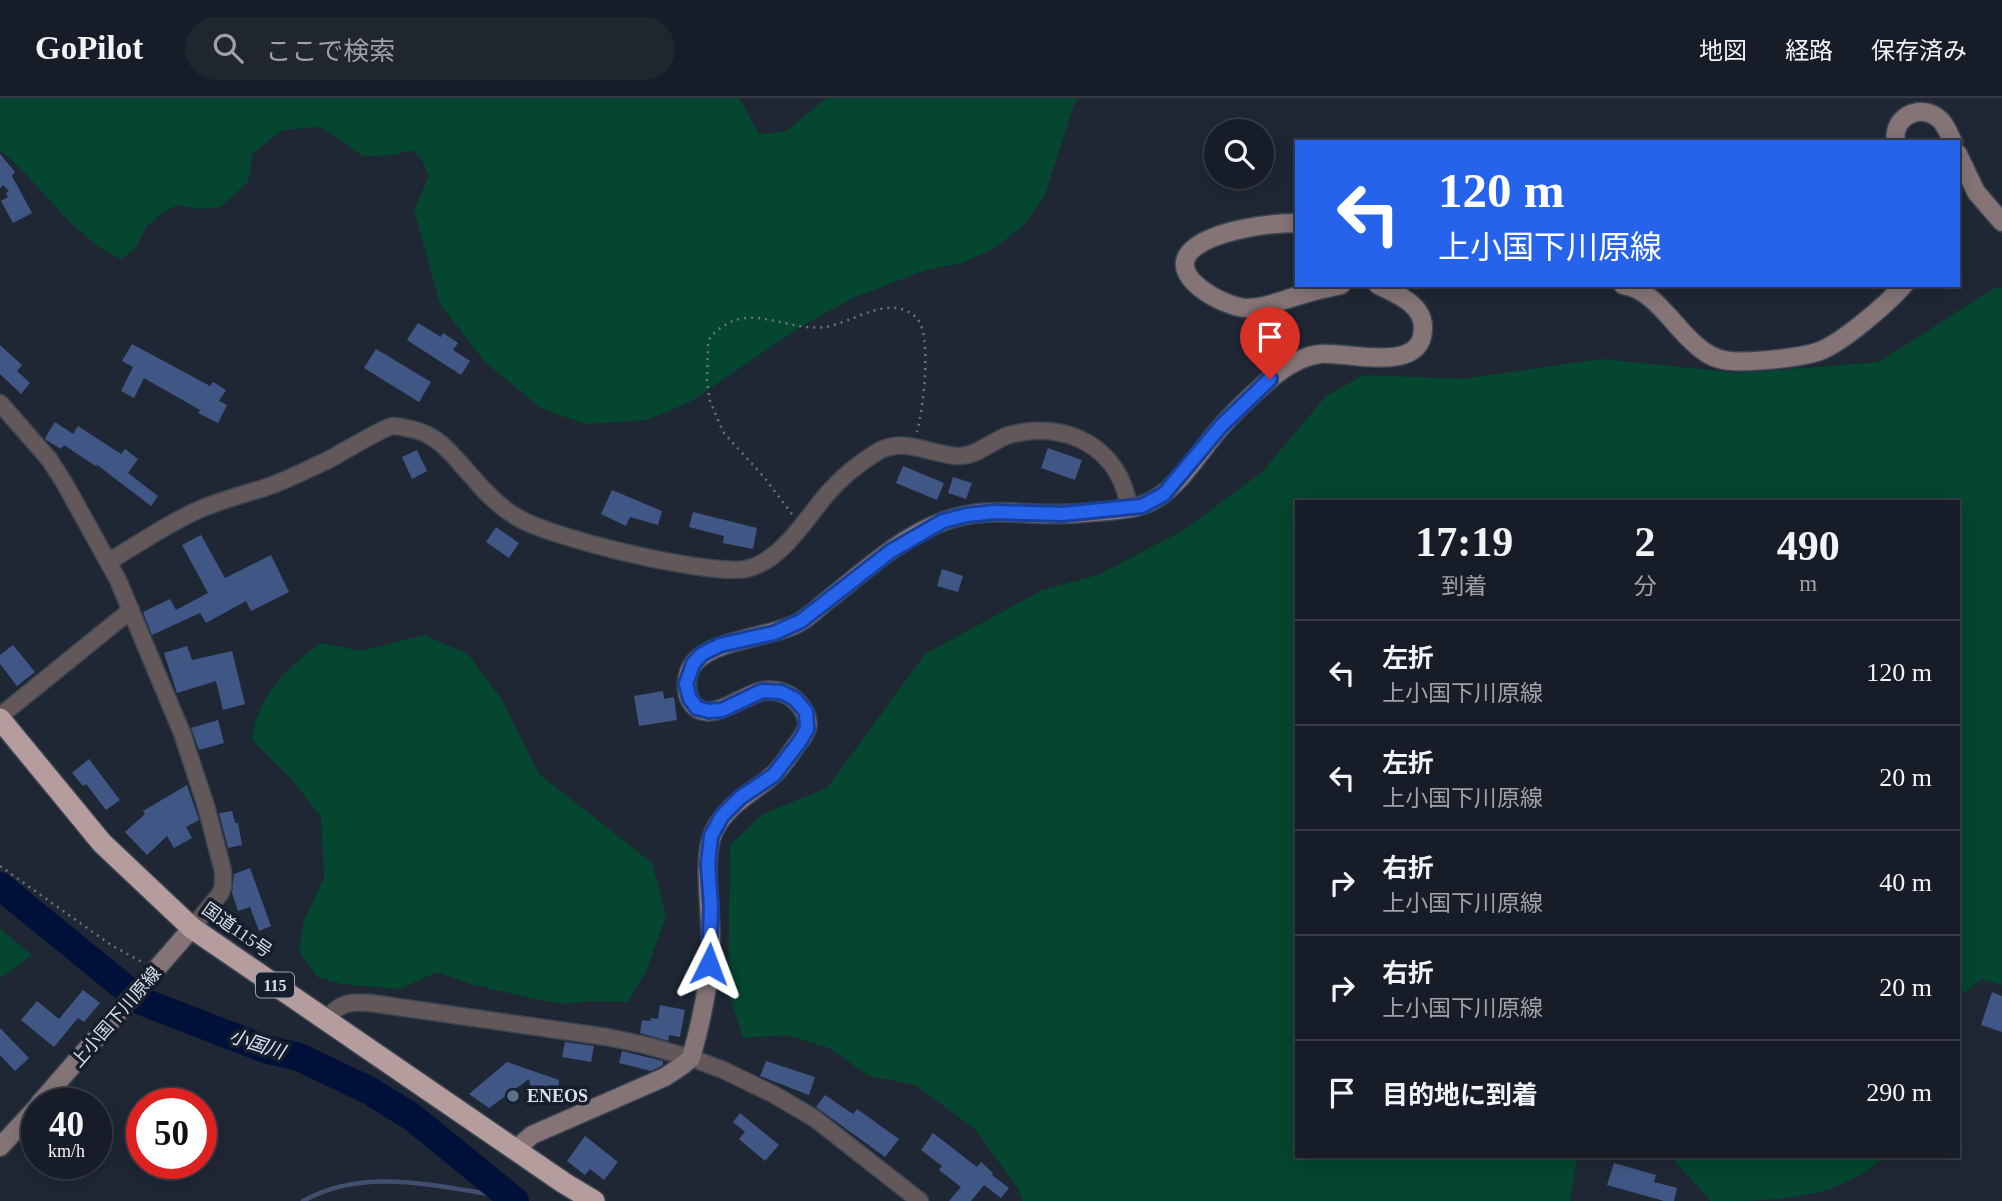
<!DOCTYPE html>
<html lang="ja">
<head>
<meta charset="utf-8">
<style>
  body { margin:0; font-family:"Times New Roman","Noto Sans JP",serif; background:#202630; color:#f1f3f6; height:100vh; display:flex; flex-direction:column; font-size:26px; white-space:nowrap }
  * { box-sizing:border-box; margin:0 }
  p { font-size:23px; color:#9ea2a8 }
  .icon { flex:none; width:38px; height:38px; fill:none; stroke:currentColor; stroke-width:2; stroke-linecap:round; stroke-linejoin:round }
  .map { position:relative; flex:1; overflow:hidden }
  .sheet { position:absolute; left:1295px; top:402px; width:665px; height:658px; display:flex; flex-direction:column; background:#171d28; border-radius:0px; box-shadow:0 4px 18px #0003,0 0 0 2px #363b45 }
  .sheet>* { flex:none }
  .top-card { position:absolute; left:1295px; top:42px; width:665px; height:147px; border-radius:0px; box-shadow:0 4px 18px #0003,0 0 0 2px #363b45; background:#2563eb; color:#fff; overflow:hidden }
  .tools { position:absolute; left:1204px; top:21px; display:grid; gap:14px }
  .tools a { display:grid; place-items:center; width:70px; height:70px; border-radius:50%; background:#171d28; box-shadow:0 4px 18px #0003,0 0 0 2px #363b45; font-size:35px }
  .speed { position:absolute; left:21px; top:990px; display:flex; gap:14px; font-size:35px; font-weight:700; text-align:center }
  .speed>* { display:grid; place-content:center; width:91px; height:91px; border-radius:50%; background:#171d28; box-shadow:0 4px 18px #0003,0 0 0 2px #363b45; line-height:1 }
  .speed small { font-size:18px; font-weight:400 }
  .speed .limit { border:10px solid #d22; background:#fff; color:#111 }
  .pin { position:absolute; display:grid; place-items:center; width:60px; height:60px; color:#fff; margin:-72px -30px; border-radius:50% 50% 50% 0; rotate:-45deg; box-shadow:0 0 7px #0007 }
  .pin .icon { rotate:45deg }
  .me { position:absolute; width:77px; margin:-38px; rotate:3deg; stroke-linejoin:round; filter:drop-shadow(0 0 5px #0008) }
  .turn { display:flex; align-items:center; gap:24px; height:147px; padding:0 28px; font-size:32px }
  .turn .icon { width:91px; height:91px; stroke-width:2.5 }
  .turn b { display:block; font-size:49px; line-height:60px }
  .eta { display:flex; justify-content:space-evenly; align-items:center; height:119px; text-align:center }
  .eta b { font-size:42px; font-weight:800; line-height:49px }
  ul { padding:0; list-style:none }
  li { display:flex; align-items:center; gap:21px; height:105px; padding:0 28px; border-top:2px solid #363b45 }
  li div { flex:1 }
  li b { display:block; font-size:26px }
  li em { font-style:normal }
  header { display:flex; align-items:center; gap:42px; box-sizing:border-box; height:98px; padding:0 35px; background:#171d28; border-bottom:2px solid #363b45 }
  header strong { font-size:33px }
  nav { display:flex; gap:38px; margin-inline-start:auto; font-size:24px }
  .search { width:490px; height:63px; background:#202630; display:flex; align-items:center; gap:18px; box-sizing:border-box; padding:0 24px; border-radius:38px; color:#9ea2a8; font-size:26px }
  .map>svg:first-child { display:block }
</style>
</head>
<body>
<header>
<strong>GoPilot</strong>
<div class="search"><svg class="icon" aria-label="search" viewBox="0 0 24 24"><circle cx="10" cy="10" r="6"/><path d="M15 15l6 6"/></svg>ここで検索</div>
<nav><a>地図</a><a>経路</a><a>保存済み</a></nav>
</header>
<div class="map">
<svg width="2002" height="1103" viewBox="0 0 2002 1103">
  <rect width="100%" height="100%" fill="#1f2735"/>
  <path fill="#04462f" d="M0,0H739L759,36L787,33L826,0H1078L1074,7L1044,99L1023,128L993,151L962,165L926,172L853,200L800,229L690,304L647,322L586,326L542,311L485,264L440,206L414,112L429,78L421,60L412,52L393,57L363,58L321,29L282,32L253,55L248,84L220,109L198,111L178,107L163,114L146,129L135,151L121,161C71,138 42,86 0,52Z
    M1994,190H2002V887L1982,881L1958,900V404H1297V1059H1577L1570,1103H1023L1017,1089L975,1031L915,987L869,978L829,950L787,937L743,940L728,893L730,747L763,716L827,690L925,556L1042,492L1098,477L1184,432L1262,374L1326,298L1364,277L1462,281L1601,261L1740,275L1879,264Z
    M424,537L468,556L502,602L539,676L652,765L666,818L647,871L628,904L586,903L568,906L539,902L471,886L437,874L400,891L342,886L317,879L299,853L304,822L324,780L321,719L293,683L252,642C257,597 287,571 320,545L361,553Z
    M0,831L32,857L0,880Z
    M1671,1059H1884C1837,1103 1774,1103 1711,1103Z"/>
  <g fill="none" stroke-linecap="round" stroke-linejoin="round">
    <path stroke="#414e6e" stroke-width="4.5" d="M303,1103C367,1067 441,1090 509,1099"/>
    <path stroke="#001139" stroke-width="28" d="M0,788L141,903L265,951L299,959L370,993L412,1019L515,1103"/>
  </g>
  <path fill="#405786" d="M0,56L15,74L12,78L32,115L13,125L1,103L8,99L6,95L9,93L3,87L0,90Z
    M418,225L441,239L443,235L458,245L453,252L470,263L461,277L407,242Z
    M132,246L210,288L213,284L226,292L219,303L227,307L218,325L198,315L200,312L144,280L134,300L121,293L133,269L122,263Z
    M0,247L22,267L17,273L30,285L21,296L0,276Z
    M376,251L431,284L419,304L364,270Z
    M55,324L73,336L78,328L121,356L125,351L138,361L128,375L158,398L151,408L96,366L97,369L64,347L61,351L46,342L45,340Z
    M1048,350L1082,362L1075,382L1041,370Z
    M417,352L427,373L412,381L402,359Z
    M903,368L944,385L937,402L896,385Z
    M953,379L972,385L966,401L948,395Z
    M612,392L662,413L658,427L630,419L626,428L601,416Z
    M693,414L757,430L753,451L723,445L724,438L689,429Z
    M496,429L519,445L509,460L486,444Z
    M201,437L225,480L271,457L289,494L251,513L246,503L206,525L200,515L152,537L143,514L170,501L176,512L208,495L182,447Z
    M942,471L963,478L958,494L937,488Z
    M13,547L35,574L17,588L0,566V557Z
    M187,548L192,562L232,553L245,606L223,612L216,583L177,595L164,555Z
    M663,593L664,601L674,599L677,622L639,628L634,598Z
    M218,622L224,645L199,652L191,630Z
    M89,661L120,702L106,712L86,686L83,688L72,675Z
    M187,687L199,722L186,729L192,740L174,750L167,738L147,757L125,734L145,716L143,713Z
    M232,713L235,725H238L242,747L228,750L219,715Z
    M250,770L271,828L259,833L250,809L238,813L232,795L234,776Z
    M83,892L100,905L84,924L78,920L54,949L21,922L37,903L59,921Z
    M1992,894L2002,898V934L1981,927Z
    M660,907L685,912L680,939L669,937L668,943L640,935L642,922L650,923L651,920L658,921Z
    M0,930L29,960L15,973L0,957Z
    M565,944L594,948L591,964L562,959Z
    M622,953L663,963V967L651,973L619,965Z
    M766,963L815,979L809,997L760,978Z
    M507,964L559,982L558,1002L534,1005L529,981L489,1010L469,996Z
    M825,997L853,1016L857,1011L899,1041L885,1059L816,1009Z
    M740,1015L779,1047L765,1063L739,1041L745,1034L733,1024Z
    M933,1035L977,1069L981,1064L993,1075L992,1077L1009,1090L1001,1100L984,1087L971,1103H949L961,1089L939,1072L942,1068L921,1052Z
    M585,1038L618,1064L604,1082L590,1071L585,1077L567,1063Z
    M1614,1065L1656,1077L1654,1084L1677,1090L1674,1103H1664L1607,1087Z"/>
  <g fill="none" stroke-linecap="round" stroke-linejoin="round">
    <defs>
      <path id="street" d="M0,305L49,361L65,386L118,482L182,635L206,708L223,773V789L220,796L192,830
        M108,464C137,447 165,427 196,413C218,403 241,397 264,390C285,383 304,373 324,364C339,357 381,330 393,328C399,328 406,330 411,331C441,337 455,361 475,382C486,395 500,409 515,418C548,440 709,478 746,471C782,463 806,420 828,395C841,380 858,366 874,356C903,336 930,358 960,358C977,358 993,342 1009,337C1066,321 1121,350 1129,410
        M0,618L131,512
        M327,922C338,905 350,903 370,905L607,939L645,947L691,960L721,971L773,996L814,1020L920,1103"/>
      <path id="secondary" d="M1896,44C1892,20 1918,5 1938,20C1945,25 1949,36 1953,44
        M1958,56L1976,94L2002,124
        M1297,125C1269,125 1215,132 1193,151C1163,177 1224,209 1246,210C1267,210 1284,201 1304,196C1316,192 1329,190 1341,187
        M1623,187C1654,191 1673,228 1696,247C1704,254 1712,260 1724,262C1743,266 1801,260 1820,253C1843,244 1887,206 1904,187
        M39,1006L192,830
        M0,1049L37,1009
        M516,1051L532,1037L665,979L683,967L691,960C701,925 709,887 711,851C712,819 701,760 714,733C727,707 750,696 772,678C781,671 788,659 795,649C799,644 805,637 807,630C809,620 804,611 797,604C789,595 775,591 763,593C743,596 706,631 690,602C686,594 686,582 689,574C700,541 771,541 800,524C810,518 820,508 829,501C870,469 914,426 967,417C998,411 1031,417 1063,416C1077,416 1092,414 1107,413C1119,412 1132,411 1143,407C1178,394 1197,356 1221,329C1235,313 1252,297 1268,283C1282,271 1302,258 1320,256C1347,253 1422,277 1423,231C1424,206 1396,196 1378,187"/>
      <path id="highway" d="M0,621L102,745L192,830L564,1085L594,1103"/>
    </defs>
    <use href="#street" stroke="#3d4452" stroke-width="19"/>
    <use href="#secondary" stroke="#3d4452" stroke-width="21"/>
    <use href="#highway" stroke="#3d4452" stroke-width="24"/>
    <path stroke="#6c737f" stroke-width="2.5" stroke-dasharray="2 5" stroke-linecap="butt" d="M792,416L763,378L723,334L710,303L707,284L708,244C710,238 716,233 722,229C754,206 789,234 825,229C853,225 889,195 916,219C933,236 923,311 917,334
      M0,768L111,847L142,864"/>
    <use href="#street" stroke="#625859" stroke-width="16"/>
    <use href="#secondary" stroke="#847475" stroke-width="18"/>
    <use href="#highway" stroke="#b59d9e" stroke-width="21"/>
  </g>
  <g fill="none" stroke-linecap="round" stroke-linejoin="round">
    <defs>
      <path id="route" d="M709,866L711,809L708,766L711,738L722,718L741,699L774,677L800,643L807,631L806,614L795,601L781,594L762,593L722,612L709,613L697,610L690,601L686,586L693,566L702,556L720,547L774,535L801,523L891,453L943,423L967,417L995,414L1062,416L1142,408L1164,396L1221,328L1270,281"/>
    </defs>
    <use href="#route" stroke="#184099" stroke-width="18"/>
    <use href="#route" stroke="#2563eb" stroke-width="12"/>
  </g>
  <circle fill="#5c6f8a" stroke="#161d2b" stroke-width="2.5" cx="513" cy="998" r="7"/>
  <g text-anchor="middle" dominant-baseline="central" stroke-width="7" stroke-linejoin="round" paint-order="stroke">
    <rect fill="#161d2b" stroke="#9ea4af" stroke-width="2" x="256" y="874.5" width="38" height="25" rx="5"/>
    <g font-size="16" font-weight="bold" fill="#d9dee8">
      <text x="275" y="887">115</text>
    </g>
    <g font-size="18" fill="#d9dee8" stroke="#161d2b">
      <text transform="translate(237 832) rotate(35)">国道115号</text>
      <text transform="translate(116 919) rotate(-49)">上小国下川原線</text>
    </g>
    <g font-size="18" font-weight="bold" fill="#d9dee8" stroke="#161d2b" text-anchor="start">
      <text x="527" y="998">ENEOS</text>
    </g>
    <g font-size="19" font-style="italic" fill="#d9e2f1" stroke="#161d2b">
      <text transform="translate(257 946) rotate(18)">小国川</text>
    </g>
  </g>
</svg>
<div class="tools">
<a><svg class="icon" aria-label="search" viewBox="0 0 24 24"><circle cx="10" cy="10" r="6"/><path d="M15 15l6 6"/></svg></a>
</div>
<div class="speed"><div>40<small>km/h</small></div><div class="limit">50</div></div>
<div class="pin" style="left:1270px;top:281px;background:#d93025"><svg class="icon" aria-label="arrive" viewBox="0 0 24 24"><path d="M6 21V4h12l-3 4 3 4H6"/></svg></div>
<svg class="me" style="left:709px;top:866px" viewBox="-20 -20 40 40"><path d="M0-17L14 15 0 8-14 15z" fill="#2563eb" stroke="#fff" stroke-width="4"/></svg>
<div class="top-card">
<div class="turn"><svg class="icon" aria-label="left" viewBox="0 0 24 24"><path d="M17 20v-9H6M10 6l-5 5 5 5"/></svg><div><b>120 m</b>上小国下川原線</div></div>
</div>
<section class="sheet">
<div class="eta">
<div><b>17:19</b><p>到着</p></div>
<div><b>2</b><p>分</p></div>
<div><b>490</b><p>m</p></div>
</div>
<ul>
<li><svg class="icon" aria-label="left" viewBox="0 0 24 24"><path d="M17 20v-9H6M10 6l-5 5 5 5"/></svg><div><b>左折</b><p>上小国下川原線</p></div><em>120 m</em></li>
<li><svg class="icon" aria-label="left" viewBox="0 0 24 24"><path d="M17 20v-9H6M10 6l-5 5 5 5"/></svg><div><b>左折</b><p>上小国下川原線</p></div><em>20 m</em></li>
<li><svg class="icon" aria-label="right" viewBox="0 0 24 24"><path d="M7 20v-9h11M14 6l5 5-5 5"/></svg><div><b>右折</b><p>上小国下川原線</p></div><em>40 m</em></li>
<li><svg class="icon" aria-label="right" viewBox="0 0 24 24"><path d="M7 20v-9h11M14 6l5 5-5 5"/></svg><div><b>右折</b><p>上小国下川原線</p></div><em>20 m</em></li>
<li><svg class="icon" aria-label="arrive" viewBox="0 0 24 24"><path d="M6 21V4h12l-3 4 3 4H6"/></svg><div><b>目的地に到着</b></div><em>290 m</em></li>
</ul>
</section>
</div>
</body>
</html>
